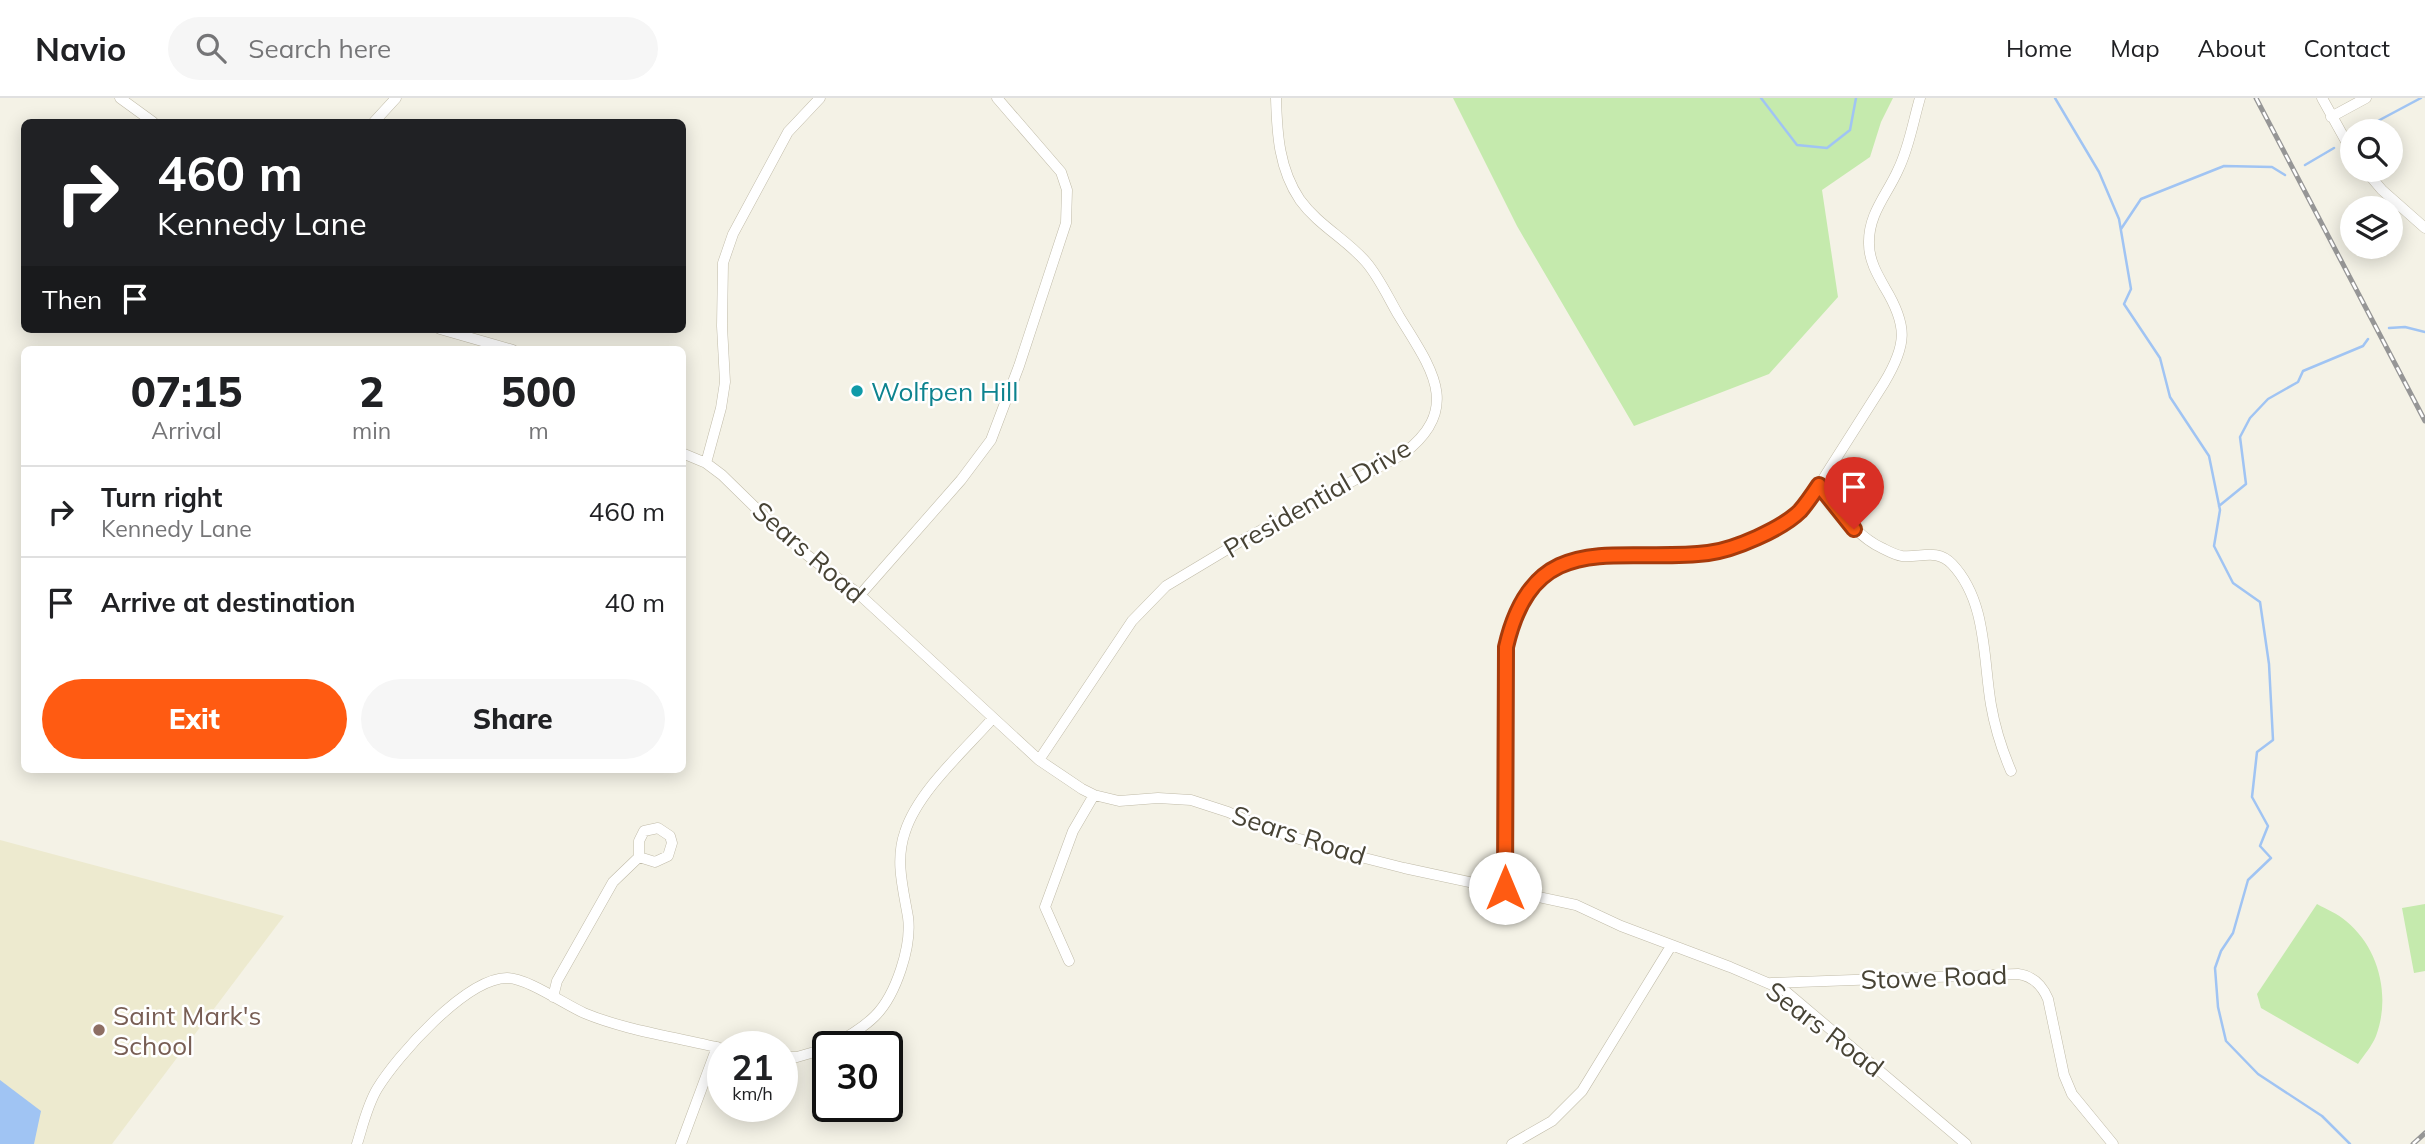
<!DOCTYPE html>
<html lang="en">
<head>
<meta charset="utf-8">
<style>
  body { margin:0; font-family:Mulish,sans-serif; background:#f6f6f6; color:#202124; height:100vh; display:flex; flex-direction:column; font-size:26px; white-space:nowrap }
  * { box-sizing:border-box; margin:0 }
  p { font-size:23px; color:#757577 }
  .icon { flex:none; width:38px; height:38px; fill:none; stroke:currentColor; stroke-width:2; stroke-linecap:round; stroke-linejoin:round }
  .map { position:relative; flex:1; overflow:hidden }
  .details { position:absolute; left:21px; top:248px; width:665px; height:427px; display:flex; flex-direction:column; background:#fff; border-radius:10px; box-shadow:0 4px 18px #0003 }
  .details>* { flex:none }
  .banner { position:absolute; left:21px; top:21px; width:665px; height:214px; border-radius:10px; box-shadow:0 4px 18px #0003; background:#202124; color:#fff; overflow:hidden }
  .tools { position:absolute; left:2340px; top:21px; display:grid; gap:14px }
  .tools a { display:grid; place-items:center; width:63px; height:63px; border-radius:50%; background:#fff; box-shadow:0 4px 18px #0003; font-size:35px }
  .speed { position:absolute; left:707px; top:933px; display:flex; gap:14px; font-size:35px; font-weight:700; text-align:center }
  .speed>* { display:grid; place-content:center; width:91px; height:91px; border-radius:50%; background:#fff; box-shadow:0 4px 18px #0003; line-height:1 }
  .speed small { font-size:18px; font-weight:400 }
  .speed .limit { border:4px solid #111; border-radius:10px; background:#fff; color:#111 }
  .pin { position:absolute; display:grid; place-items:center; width:60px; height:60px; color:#fff; margin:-72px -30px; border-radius:50% 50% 50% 0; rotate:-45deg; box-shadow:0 0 7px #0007 }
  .pin .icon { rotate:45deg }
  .me { position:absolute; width:77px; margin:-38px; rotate:0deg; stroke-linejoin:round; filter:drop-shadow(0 0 5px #0008) }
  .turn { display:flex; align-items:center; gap:24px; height:147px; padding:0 21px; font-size:32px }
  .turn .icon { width:91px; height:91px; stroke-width:2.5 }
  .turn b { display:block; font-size:49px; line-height:60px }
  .then { display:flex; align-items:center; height:66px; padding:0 21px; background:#0003; gap:14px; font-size:26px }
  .eta { display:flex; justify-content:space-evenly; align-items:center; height:119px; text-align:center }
  .eta b { font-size:42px; font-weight:800; line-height:49px }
  .cta { display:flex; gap:14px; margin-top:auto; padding:14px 21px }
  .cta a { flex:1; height:80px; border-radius:42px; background:#ff5b12; color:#fff; font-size:28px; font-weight:800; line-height:80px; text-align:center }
  .cta a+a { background:#f6f6f6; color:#202124 }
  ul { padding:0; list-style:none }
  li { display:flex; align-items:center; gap:21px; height:91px; padding:0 21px; border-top:2px solid #e0e0e0 }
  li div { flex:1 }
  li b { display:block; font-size:26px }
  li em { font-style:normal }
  header { display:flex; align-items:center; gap:42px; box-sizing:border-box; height:98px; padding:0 35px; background:#fff; border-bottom:2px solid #e0e0e0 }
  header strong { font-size:33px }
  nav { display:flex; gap:38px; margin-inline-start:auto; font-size:24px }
  .search { width:490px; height:63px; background:#f6f6f6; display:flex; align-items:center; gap:18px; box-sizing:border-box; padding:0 24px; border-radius:38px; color:#757577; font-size:26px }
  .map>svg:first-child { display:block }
</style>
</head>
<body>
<header>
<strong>Navio</strong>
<div class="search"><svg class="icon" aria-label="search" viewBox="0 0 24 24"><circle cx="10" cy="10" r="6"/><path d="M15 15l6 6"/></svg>Search here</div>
<nav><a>Home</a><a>Map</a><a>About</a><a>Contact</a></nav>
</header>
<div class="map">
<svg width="2425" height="1046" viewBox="0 0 2425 1046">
  <rect width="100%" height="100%" fill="#f4f2e6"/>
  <path fill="#edeacf" d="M0,742L284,818L112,1046H0Z"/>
  <path fill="#c5eaad" d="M1453,0H1893L1881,24L1870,59L1822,92L1838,199L1769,276L1634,328L1517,128Z
    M2317,806C2326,811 2338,816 2346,823C2379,850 2391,898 2376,938C2372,948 2364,957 2358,966L2261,910L2257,896Z
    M2425,806V873L2414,875L2402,810Z"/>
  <path fill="#a0c4f3" d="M0,982L41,1013L34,1046H0Z"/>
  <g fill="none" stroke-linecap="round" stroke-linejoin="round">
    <path stroke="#a0c4f3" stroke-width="2.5" d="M1761,0L1797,47L1827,50L1850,32L1856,0
      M2055,0L2099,74L2119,121L2131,191L2124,206L2160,260L2170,299L2209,358L2220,412L2214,448L2233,485L2260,504L2269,566L2273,642L2257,654L2252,699L2268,728L2260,748L2271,760L2248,782L2233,835L2221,853L2215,870L2218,909L2226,943L2258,976L2322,1018L2350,1046
      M2359,33L2421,0
      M2305,67L2334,50
      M2121,131L2141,101L2224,68L2272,69L2285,77
      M2389,230L2405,229L2425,234
      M2219,408L2246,386L2240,339L2250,320L2268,301L2298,284L2303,273L2363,248L2368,241"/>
    <defs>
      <path id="minor" d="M120,0L153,24
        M2322,0L2352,54
        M2331,19L2366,0
        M374,24L396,0
        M2365,72L2382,92L2425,130
        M440,231L513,252
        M682,355L706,365L722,377L767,421L807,457L860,497L1039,662L1082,691L1094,697L1119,703L1158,700L1191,702L1228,714L1267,731L1345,755L1404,770L1576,807L1621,828L1730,869L1784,892L1966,1046
        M706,365L721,310L725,284L722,228L723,165L733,136L788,34L820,0
        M1819,387C1839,410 1854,437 1882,450C1888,453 1895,457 1902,458C1920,460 1937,450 1952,466C1987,503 1983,560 1991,607C1995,630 2002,652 2011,673
        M860,497L961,382L991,342L1019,268L1066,125L1067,92L1061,74L997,0
        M1039,662L1132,523L1166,488L1241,443L1403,356C1464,310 1430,269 1399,218C1389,201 1379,179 1366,164C1346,141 1318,127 1300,102C1279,71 1277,36 1276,0
        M1505,790L1506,549C1541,398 1666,492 1758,439C1771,432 1789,424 1799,414C1811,402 1821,384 1830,370C1848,342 1866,313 1884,285C1907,247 1908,228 1885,190C1877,176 1869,162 1869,146C1868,116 1887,97 1898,72C1909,50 1913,24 1920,0
        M1069,863L1045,809L1073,733L1094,697
        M1771,885L2018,876C2033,878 2042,887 2048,901L2064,977L2072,996L2113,1046
        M553,899L557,883L613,784L639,759L655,764L668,758L672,745L670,738L658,730L644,733L639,743V759
        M831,948C846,940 862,931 875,918C896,897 912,848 908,819C903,790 895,762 905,734C918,693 965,652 993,620
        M782,959H797L828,950
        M357,1046C363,1027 367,1008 377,991C397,958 466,880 507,880C527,880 564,906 584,915C627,933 677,939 723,951
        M681,1046L717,949
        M1512,1046L1552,1023L1582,993L1671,848"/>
    </defs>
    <use href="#minor" stroke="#c0bba8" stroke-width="11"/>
    <use href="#minor" stroke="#fff" stroke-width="10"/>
    <defs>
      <path id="rail" d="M2256,0L2425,323
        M2413,1046L2425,1035"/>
    </defs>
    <use href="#rail" stroke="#969696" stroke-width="5"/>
    <use href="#rail" stroke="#fff" stroke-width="2.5" stroke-dasharray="8" stroke-linecap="butt"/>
  </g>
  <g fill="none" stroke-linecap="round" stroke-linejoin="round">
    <defs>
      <path id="route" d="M1505,790L1506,549C1534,427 1617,466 1708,455C1734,452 1782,431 1800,413C1807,405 1813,396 1819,387L1854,431"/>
    </defs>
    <use href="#route" stroke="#a63b0c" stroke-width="18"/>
    <use href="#route" stroke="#ff5b12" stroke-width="12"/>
  </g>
  <circle fill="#0f9aa8" stroke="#fff" stroke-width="2.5" cx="857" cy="293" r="7"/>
  <circle fill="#8d6e63" stroke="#fff" stroke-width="2.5" cx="99" cy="932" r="7"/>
  <g text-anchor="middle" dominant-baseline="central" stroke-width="5" stroke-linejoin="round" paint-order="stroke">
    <g font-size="26" fill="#0d838f" stroke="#fff" text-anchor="start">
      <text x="871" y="293">Wolfpen Hill</text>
    </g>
    <g font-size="26" fill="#474335" stroke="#fff">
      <text transform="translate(1317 400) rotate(-30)">Presidential Drive</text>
      <text transform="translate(809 454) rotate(41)">Sears Road</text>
      <text transform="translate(1299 737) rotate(18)">Sears Road</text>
      <text transform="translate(1934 879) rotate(-2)">Stowe Road</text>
      <text transform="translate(1825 931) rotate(37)">Sears Road</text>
    </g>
    <g font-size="26" fill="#785e54" stroke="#fff" text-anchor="start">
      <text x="113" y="917">Saint Mark's<tspan x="113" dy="30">School</tspan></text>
    </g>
  </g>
</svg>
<div class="tools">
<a><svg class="icon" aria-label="search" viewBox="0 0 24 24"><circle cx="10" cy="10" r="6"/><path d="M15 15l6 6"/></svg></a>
<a><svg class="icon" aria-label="layers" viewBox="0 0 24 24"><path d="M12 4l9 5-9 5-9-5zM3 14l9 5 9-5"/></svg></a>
</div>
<div class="speed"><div>21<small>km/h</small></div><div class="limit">30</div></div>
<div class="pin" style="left:1854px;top:431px;background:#d93025"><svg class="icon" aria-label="arrive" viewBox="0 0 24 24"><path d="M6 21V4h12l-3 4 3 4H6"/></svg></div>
<svg class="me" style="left:1505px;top:790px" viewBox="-20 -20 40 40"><circle r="19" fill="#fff"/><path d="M0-13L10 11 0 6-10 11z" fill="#ff5b12"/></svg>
<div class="banner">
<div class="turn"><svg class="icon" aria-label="right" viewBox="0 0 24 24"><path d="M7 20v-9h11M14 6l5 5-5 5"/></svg><div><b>460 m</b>Kennedy Lane</div></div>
<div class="then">Then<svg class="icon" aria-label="arrive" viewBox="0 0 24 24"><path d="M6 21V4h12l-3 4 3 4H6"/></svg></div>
</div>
<section class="details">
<div class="eta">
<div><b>07:15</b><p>Arrival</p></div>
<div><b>2</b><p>min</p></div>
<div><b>500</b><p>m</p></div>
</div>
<ul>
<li><svg class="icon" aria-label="right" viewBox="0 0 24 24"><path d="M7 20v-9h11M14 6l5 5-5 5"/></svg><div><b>Turn right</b><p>Kennedy Lane</p></div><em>460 m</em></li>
<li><svg class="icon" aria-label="arrive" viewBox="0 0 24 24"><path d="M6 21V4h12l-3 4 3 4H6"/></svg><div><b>Arrive at destination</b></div><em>40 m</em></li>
</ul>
<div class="cta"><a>Exit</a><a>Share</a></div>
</section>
</div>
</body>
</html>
